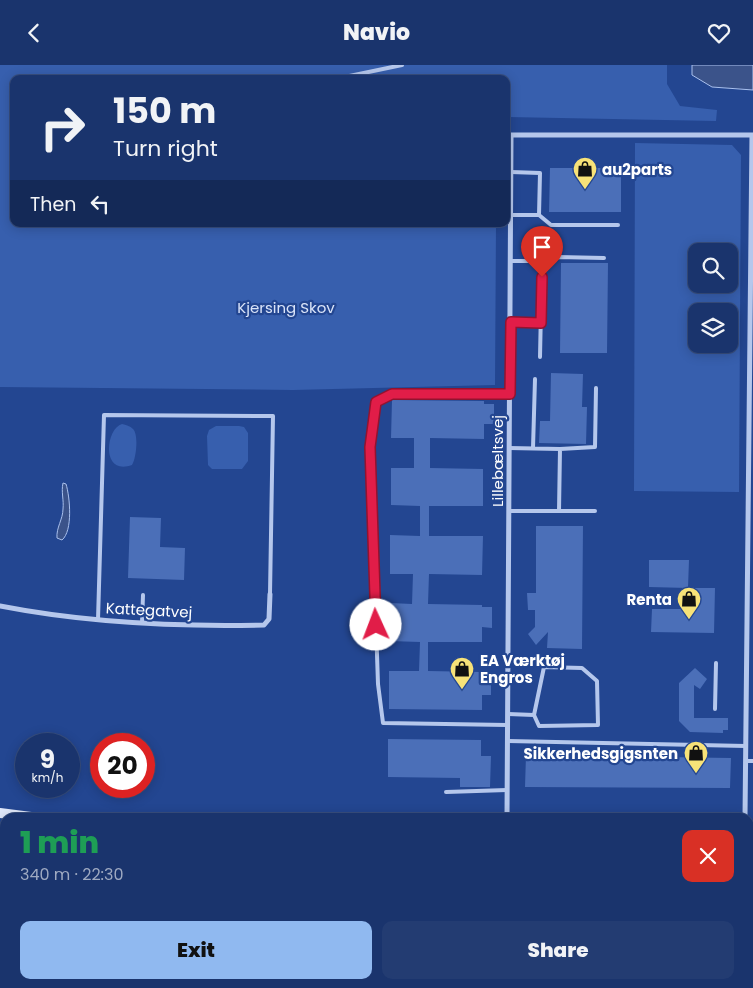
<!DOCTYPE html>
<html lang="en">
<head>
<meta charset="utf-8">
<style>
  body { margin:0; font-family:Poppins,sans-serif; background:#233c72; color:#f1f3f6; height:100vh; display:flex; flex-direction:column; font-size:19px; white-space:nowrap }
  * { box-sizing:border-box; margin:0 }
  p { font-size:16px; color:#9faac2 }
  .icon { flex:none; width:28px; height:28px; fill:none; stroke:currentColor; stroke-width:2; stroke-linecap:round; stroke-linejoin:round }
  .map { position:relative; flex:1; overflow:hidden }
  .details { position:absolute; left:0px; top:748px; width:754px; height:176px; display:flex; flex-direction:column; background:#1a346d; border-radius:15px 15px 0 0; box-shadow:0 2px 12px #0003,0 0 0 1px #384f80 }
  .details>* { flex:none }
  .top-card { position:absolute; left:10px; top:10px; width:500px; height:152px; border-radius:10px; box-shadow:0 2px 12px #0003,0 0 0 1px #384f80; background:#1a346d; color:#f1f3f6; overflow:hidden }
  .fabs { position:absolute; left:688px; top:178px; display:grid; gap:10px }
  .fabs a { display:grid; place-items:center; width:50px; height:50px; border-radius:10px; background:#1a346d; box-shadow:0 2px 12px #0003,0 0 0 1px #384f80; font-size:25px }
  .speed { position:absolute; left:15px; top:668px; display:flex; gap:10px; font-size:25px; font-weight:700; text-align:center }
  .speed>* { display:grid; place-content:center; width:65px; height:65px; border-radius:50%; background:#1a346d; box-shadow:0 2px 12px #0003,0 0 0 1px #384f80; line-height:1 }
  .speed small { font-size:12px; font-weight:400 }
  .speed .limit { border:8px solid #d22; background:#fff; color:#111 }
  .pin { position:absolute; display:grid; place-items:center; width:42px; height:42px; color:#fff; margin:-51px -21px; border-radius:50% 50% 50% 0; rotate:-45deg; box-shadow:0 0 5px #0007 }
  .pin .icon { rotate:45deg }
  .me { position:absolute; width:55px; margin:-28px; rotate:358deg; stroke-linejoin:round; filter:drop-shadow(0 0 4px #0008) }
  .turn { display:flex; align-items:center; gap:18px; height:105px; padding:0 20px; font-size:22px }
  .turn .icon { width:65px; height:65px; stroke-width:2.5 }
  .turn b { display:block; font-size:35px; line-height:42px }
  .then { display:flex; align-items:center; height:48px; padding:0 20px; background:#0003; gap:10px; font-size:19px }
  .round { display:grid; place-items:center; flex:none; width:52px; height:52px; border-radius:10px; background:#233c72 }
  .overview { display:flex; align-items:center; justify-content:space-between; height:85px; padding:0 20px }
  h1 { font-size:30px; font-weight:800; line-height:38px; color:#1e9e55 }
  .primary-button { display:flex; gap:10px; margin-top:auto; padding:10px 20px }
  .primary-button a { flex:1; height:58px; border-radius:10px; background:#90b9f0; color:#111; font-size:20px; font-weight:800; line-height:58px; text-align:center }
  .primary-button a+a { background:#233c72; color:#f1f3f6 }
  header { display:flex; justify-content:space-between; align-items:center; height:65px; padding:0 20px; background:#1a346d; font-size:22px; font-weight:800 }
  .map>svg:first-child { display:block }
</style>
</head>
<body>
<header><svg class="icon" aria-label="back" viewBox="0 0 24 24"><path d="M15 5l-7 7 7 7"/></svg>Navio<svg class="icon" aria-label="heart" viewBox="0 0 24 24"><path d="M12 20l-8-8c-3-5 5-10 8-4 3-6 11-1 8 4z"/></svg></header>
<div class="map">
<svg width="753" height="923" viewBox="0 0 753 923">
  <rect width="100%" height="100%" fill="#234691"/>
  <path fill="#375fae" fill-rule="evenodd" d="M0,0H667V19L680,41L717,45L716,56L506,52V14H14V159H496L495,320L293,325L0,322Z
    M635,78L732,80L741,90L739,427L634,426ZM729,186V219H696V186ZM729,246V279H696V246Z
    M122,359C126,360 130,361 133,364C139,370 136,394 132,400C100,411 106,363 122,359Z
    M216,361H239L244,362L248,368V396L242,404H212L208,400L207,371L209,365Z
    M442,919H604V923H440Z"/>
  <path fill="#3b538a" stroke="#a9c0ed" d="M692,0H753V25L712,22L692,10Z
    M63,418L66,419C70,432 73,466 62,475L57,473C56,463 63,454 63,444C64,435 61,427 63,418Z"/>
  <path fill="#4b6fb8" d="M550,103H621V147H549Z
    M561,198H608L607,288H560Z
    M551,308L583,309L582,342H587L586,379L539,378L540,356H550Z
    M392,335L484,336V339H494V359H484V374L430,373V403L483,404V441H429V471H483L482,510L429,509L428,539L482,540V542H492V563L482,562V577H428V606L481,607V610H491V630H482V645L389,644V606H419L420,577L389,576L390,538L412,539L413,509H390V470L420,471V441L391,440V403H414V373H391Z
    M130,452L161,453L160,482L185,483L184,515L128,513Z
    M536,461H583L582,584L547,583L548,567L536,580L528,569L535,562V545H528L527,528H536Z
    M649,495H689L688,523L649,522Z
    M684,523H715L714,568L651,567L652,544H684Z
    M695,603L707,614L700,624L694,620V653H728V665H723V668L690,667L679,656V618Z
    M388,674L481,675V691H491L490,722H460V713L388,712Z
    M526,690L731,693L730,723L525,722Z"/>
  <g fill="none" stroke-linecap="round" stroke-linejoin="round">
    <path stroke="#b5c7ec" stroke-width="4" d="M335,14L402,0
      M511,107L540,108L539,150L551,160H618
      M510,150H539
      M510,196H542L558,192L604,193
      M511,257L541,258
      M540,292L542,196
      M509,383L560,384L595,382L596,323
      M533,383L535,314
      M509,446H595
      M559,446L560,384
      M98,555L104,350L273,351L270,529
      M142,558L143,530
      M544,602L582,603L597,616L598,660L539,661L534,650Z
      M715,644L716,598
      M508,649L534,650
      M507,660L383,658L378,619L370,382L376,337L392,329H510
      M507,676L746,681
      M746,696H753
      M446,727L507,725
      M749,802H753
      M652,923V919"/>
    <path stroke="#b5c7ec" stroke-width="5" d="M0,541C87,558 176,562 264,560L269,554L270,529
      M507,752L511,70H753
      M745,752L752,70
      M614,923V919"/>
    <path stroke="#e0e8fa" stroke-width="10" d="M0,748L31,752
      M749,771H753"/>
  </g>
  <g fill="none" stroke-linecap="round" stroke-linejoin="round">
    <defs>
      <path id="route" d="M376,560L370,382L376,337L392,329H510L511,257L541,258L542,212"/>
    </defs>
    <use href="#route" stroke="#92132f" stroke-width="12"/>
    <use href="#route" stroke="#e11d48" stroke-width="9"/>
  </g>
  <defs>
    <symbol id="shop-pin" viewBox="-11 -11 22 30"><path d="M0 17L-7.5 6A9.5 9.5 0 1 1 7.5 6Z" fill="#f7e278" stroke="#234691"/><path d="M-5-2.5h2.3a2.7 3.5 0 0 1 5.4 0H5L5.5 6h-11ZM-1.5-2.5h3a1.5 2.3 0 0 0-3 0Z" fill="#111"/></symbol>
  </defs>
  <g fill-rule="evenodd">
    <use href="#shop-pin" x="571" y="90" width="28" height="38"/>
    <use href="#shop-pin" x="675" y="520" width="28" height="38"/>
    <use href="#shop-pin" x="448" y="590" width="28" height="38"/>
    <use href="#shop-pin" x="682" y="674" width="28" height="38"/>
  </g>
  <g text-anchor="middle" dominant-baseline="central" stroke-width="4.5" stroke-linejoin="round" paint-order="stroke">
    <g font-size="15" font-weight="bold" fill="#fff" stroke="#234691" text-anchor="start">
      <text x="602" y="104">au2parts</text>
      <text x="672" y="534" text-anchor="end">Renta</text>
      <text x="480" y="595">EA Værktøj<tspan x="480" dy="17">Engros</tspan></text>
      <text x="678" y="688" text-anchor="end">Sikkerhedsgigsnten</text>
    </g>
    <g font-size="15" fill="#dae4f9" stroke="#234691">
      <text x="286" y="242">Kjersing Skov</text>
    </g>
    <g font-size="15" fill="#fff" stroke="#234691">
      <text transform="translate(497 396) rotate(-90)">Lillebæltsvej</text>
      <text transform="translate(149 545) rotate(3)">Kattegatvej</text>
    </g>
  </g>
</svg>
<div class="fabs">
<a><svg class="icon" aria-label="search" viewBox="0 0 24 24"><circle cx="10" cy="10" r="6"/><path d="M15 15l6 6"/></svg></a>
<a><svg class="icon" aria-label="layers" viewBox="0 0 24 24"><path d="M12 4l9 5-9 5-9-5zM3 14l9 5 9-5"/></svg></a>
</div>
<div class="speed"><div>9<small>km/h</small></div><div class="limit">20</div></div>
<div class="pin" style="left:542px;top:212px;background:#d93025"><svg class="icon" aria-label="arrive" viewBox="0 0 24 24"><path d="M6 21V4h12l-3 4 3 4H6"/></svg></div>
<svg class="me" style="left:376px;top:560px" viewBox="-20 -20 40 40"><circle r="19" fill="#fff"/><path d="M0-13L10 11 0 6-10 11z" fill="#e11d48"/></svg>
<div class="top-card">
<div class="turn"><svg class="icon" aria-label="right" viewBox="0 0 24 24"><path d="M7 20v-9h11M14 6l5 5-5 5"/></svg><div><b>150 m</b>Turn right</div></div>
<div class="then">Then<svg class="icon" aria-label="left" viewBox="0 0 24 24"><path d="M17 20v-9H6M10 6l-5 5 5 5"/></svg></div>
</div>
<section class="details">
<div class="overview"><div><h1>1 min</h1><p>340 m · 22:30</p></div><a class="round" style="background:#d93025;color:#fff"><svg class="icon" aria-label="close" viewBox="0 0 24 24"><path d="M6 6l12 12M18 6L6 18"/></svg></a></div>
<div class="primary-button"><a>Exit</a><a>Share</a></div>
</section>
</div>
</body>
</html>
